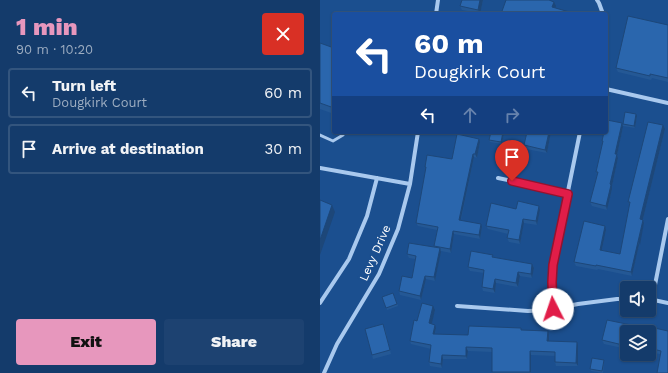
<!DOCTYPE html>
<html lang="en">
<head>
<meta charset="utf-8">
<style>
  body { margin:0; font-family:"Work Sans",sans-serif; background:#1d4271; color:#f1f3f6; height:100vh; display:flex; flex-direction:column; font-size:15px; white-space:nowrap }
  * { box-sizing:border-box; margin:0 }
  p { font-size:13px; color:#9dadc1 }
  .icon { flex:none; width:22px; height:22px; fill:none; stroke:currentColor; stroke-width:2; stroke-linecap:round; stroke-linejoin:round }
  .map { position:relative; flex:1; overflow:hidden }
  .drawer { display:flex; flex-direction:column; background:#143b6b; width:320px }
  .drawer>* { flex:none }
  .banner { position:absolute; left:12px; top:12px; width:276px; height:122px; border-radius:4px; box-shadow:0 1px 3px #0004,0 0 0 1px #33557e; background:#1a4fa0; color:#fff; overflow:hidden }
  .buttons { position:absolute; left:300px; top:281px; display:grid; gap:8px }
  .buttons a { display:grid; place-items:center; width:36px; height:36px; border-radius:4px; background:#143b6b; box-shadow:0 1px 3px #0004,0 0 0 1px #33557e; font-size:20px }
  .pin { position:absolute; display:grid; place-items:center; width:34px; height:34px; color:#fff; margin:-41px -17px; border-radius:50% 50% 50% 0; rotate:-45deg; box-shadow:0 0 4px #0007 }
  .pin .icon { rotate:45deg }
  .me { position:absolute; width:44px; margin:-22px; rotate:356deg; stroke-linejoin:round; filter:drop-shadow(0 0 3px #0008) }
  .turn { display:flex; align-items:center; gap:14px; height:84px; padding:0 16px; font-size:18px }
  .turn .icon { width:52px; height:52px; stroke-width:2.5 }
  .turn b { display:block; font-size:28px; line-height:34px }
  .lanes { display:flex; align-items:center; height:38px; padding:0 16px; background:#0003; justify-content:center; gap:20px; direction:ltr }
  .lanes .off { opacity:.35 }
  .round { display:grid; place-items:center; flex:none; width:42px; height:42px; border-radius:4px; background:#1d4271 }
  .overview { display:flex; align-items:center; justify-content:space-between; height:68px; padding:0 16px }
  h1 { font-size:24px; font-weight:800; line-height:30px; color:#e797bd }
  .action { display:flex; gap:8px; margin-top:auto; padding:8px 16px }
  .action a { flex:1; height:46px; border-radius:4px; background:#e797bd; color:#111; font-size:16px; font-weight:800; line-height:46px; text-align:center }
  .action a+a { background:#1d4271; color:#f1f3f6 }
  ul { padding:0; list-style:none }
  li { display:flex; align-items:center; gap:12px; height:50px; margin:0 8px 6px; padding:0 8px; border:2px solid #33557e; border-radius:4px }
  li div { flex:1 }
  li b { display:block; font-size:15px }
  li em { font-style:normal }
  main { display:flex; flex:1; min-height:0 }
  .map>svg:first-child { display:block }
</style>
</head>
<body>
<main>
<section class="drawer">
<div class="overview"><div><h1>1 min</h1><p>90 m · 10:20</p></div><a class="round" style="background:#d93025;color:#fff"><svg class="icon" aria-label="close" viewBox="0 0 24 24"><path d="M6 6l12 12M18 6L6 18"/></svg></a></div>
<ul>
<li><svg class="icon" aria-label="left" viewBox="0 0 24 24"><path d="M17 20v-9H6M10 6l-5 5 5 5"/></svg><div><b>Turn left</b><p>Dougkirk Court</p></div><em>60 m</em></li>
<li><svg class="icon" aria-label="arrive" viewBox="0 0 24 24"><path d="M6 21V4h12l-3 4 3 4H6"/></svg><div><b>Arrive at destination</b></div><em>30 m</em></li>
</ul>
<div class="action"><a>Exit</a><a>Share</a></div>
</section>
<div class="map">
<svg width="348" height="373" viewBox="0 0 348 373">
  <rect width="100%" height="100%" fill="#1b4f8f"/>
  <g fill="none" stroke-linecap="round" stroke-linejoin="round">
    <path stroke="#a9c9ee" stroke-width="3" d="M0,135L13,141L23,135L25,132"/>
    <path stroke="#a9c9ee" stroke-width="4" d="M277,0L279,3L283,14
      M116,14L118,0
      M286,89L348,103
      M0,168L90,184
      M178,178L248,193
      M329,299L348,303
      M332,300L348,219
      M0,303L29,259L47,216L57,178
      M137,306L208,311L228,310L258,304L297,299H307
      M233,309L232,282L233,265L260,132
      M4,373L17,344L59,274L78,229L90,184L98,132"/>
  </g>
  <path fill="#245895" d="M142,0H163L160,13H159L142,10L140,6Z
    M348,25V82L332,78L331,80L298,72L296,68Z
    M0,43L14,48V114L0,109Z
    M317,116L315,128L303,126V124Z
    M302,123L303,127L297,155L298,158L292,186V189L287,210L272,206L270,202L277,174L276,172L283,144L282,141Z
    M345,129L323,219L324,223L312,276L278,269L277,270L256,266L254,262L286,230L282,250L300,254L310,205L308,202Z
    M231,132L227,153L206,149L204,145Z
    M184,133L182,144L170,142L169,140Z
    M160,142L157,158L154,157L141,220L162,227L160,239L134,234L131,253L121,251L115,281L106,279L101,300L80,295L79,291L92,278L95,259L89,258L87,254L114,247L117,230L98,226L96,223L106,169L105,167L132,159Z
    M198,147V149L197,160L185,158L184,156Z
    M219,206L220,210L217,225L204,223L200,244L189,242L187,238L188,234L168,229L166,226L196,209Z
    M173,255V257L212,264L214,268L212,278L200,276L198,287L176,283L175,293L163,291L162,287L164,273L150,271L148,267Z
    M73,293L78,306L67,310L62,297Z
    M115,310L111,324L116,328L115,334L148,335L202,330L228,331L229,335V341L257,342L258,345V366H236L235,362V356L211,355V373H172V352L148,351L147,359H123L122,368L110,366L109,362L111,349L91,344L90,341L97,321Z
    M321,327L348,331L340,354L329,352V332H307V349L284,344L282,340Z
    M65,328L71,354L53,359L52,355Z
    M284,362L283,373L271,371L270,369Z"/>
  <path fill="#1d4779" d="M160,0H163L160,14L158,10Z
    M234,2L236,6L234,11L232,7Z
    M316,114L317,116L315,128L314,126Z
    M302,123L303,127L297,155L298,158L292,186V189L287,210L286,206L290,184L295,154Z
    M343,125L345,129L322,223L320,219Z
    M183,132L184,133L182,144L181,142Z
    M229,132H231L227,153L225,150Z
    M159,139L160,142L157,158L155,154Z
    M198,147V149L197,160L196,158Z
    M153,154L154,157L140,223L139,220Z
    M12,205L15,212L0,255V240Z
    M219,206L220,210L217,225L216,221Z
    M203,219L204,223L200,244L199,240Z
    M323,220L324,223L320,245L318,241Z
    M161,224L162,227L160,239L159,235Z
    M285,226L286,230L281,254L280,250Z
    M133,231L134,234L131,253L130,249Z
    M318,241L319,245L312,276L311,272Z
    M120,248L121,252L115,281L114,277Z
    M212,264L214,268L212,278L211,274Z
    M198,272L200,276L198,287L196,283Z
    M105,276L106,279L101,300L100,296Z
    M175,279L176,283L175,293L173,289Z
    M113,306L115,310L111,327L109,323Z
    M115,325L116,328L114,337L113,334Z
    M228,331L229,335V344L227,341Z
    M257,342L258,345V366L256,363Z
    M146,347L148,351L147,359L146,356Z
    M210,351L211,355V373L210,372Z
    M122,355L123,359L122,368L121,364Z"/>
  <path fill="#2a66ad" stroke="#1d4779" d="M142,0H160L158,10L140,6Z
    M186,0H229L234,2L232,7L253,13V14H181Z
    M159,12L168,14H158Z
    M308,16L348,25V78L330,74V76L296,68Z
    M0,43L14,48V108L0,103Z
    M305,112L316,114L314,126L303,124Z
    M287,120L302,123L295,154H297L290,184L291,185L286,206L270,202L278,172H276L283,141H282L284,132H286Z
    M328,122L343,125L320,219L323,220L311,272L276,265V266L254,262L264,221L285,226L280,250L300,254L310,202H308Z
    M171,132H183L181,142L169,140Z
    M207,132H229L225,150L204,145Z
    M137,134L159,139L155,154H153L139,220L161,224L159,235L133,231L130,249L114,246L118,227L96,223L106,167H105L107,155L132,159Z
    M186,145L198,147L196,158L184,156Z
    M0,200L12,205L0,240Z
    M198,201L219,206L216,221L203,219L199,240L187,238L189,230L166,226L171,203L196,209Z
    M89,243L120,248L114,277L105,276L100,296L79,291L82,276L92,278L96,256L87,254Z
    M151,251L173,255L172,257L212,264L211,274L198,272L196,283L175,279L173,289L162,287L164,270L148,267Z
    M73,293L77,304L66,308L62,297Z
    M102,303L113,306L109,323L115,325L113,334L148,335L149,326L201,328V330L228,331L227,341L257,342L256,363L235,362V352L210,351V372H172V348L146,347V356L122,355L121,364L109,362L111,345L90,341L94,320L97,321Z
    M287,320L321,327V325L348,331V373H337L341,351L329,348V332H307V346L282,340Z
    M63,324L70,350L52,355L45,329Z
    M272,358L284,360L282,371L270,369Z"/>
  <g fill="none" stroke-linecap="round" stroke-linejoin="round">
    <defs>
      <path id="route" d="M192,181L248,194L233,265L232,282L233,309"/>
    </defs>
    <use href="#route" stroke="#92132f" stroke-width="10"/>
    <use href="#route" stroke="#e11d48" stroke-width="7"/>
  </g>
  <g text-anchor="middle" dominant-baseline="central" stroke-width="4" stroke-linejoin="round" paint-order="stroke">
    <g font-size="12" fill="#fff" stroke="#1b4f8f">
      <text transform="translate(55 253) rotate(-66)">Levy Drive</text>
    </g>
  </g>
</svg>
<div class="buttons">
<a><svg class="icon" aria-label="sound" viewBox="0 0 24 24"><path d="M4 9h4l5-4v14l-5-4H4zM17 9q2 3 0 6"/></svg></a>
<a><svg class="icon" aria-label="layers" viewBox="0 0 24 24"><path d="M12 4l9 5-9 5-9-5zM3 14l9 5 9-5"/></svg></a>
</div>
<div class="pin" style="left:192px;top:181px;background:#d93025"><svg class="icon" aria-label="arrive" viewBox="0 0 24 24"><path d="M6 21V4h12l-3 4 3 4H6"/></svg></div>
<svg class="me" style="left:233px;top:309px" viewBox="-20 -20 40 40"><circle r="19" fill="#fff"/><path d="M0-13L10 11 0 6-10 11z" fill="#e11d48"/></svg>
<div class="banner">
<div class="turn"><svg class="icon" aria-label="left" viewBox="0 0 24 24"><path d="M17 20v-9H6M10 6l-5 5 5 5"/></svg><div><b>60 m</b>Dougkirk Court</div></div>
<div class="lanes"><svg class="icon" aria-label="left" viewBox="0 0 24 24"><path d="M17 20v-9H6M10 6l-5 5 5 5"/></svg><svg class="icon off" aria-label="ahead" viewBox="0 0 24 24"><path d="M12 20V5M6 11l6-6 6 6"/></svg><svg class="icon off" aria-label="right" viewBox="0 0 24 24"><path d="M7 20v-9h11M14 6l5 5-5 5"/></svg></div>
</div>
</div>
</main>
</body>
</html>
